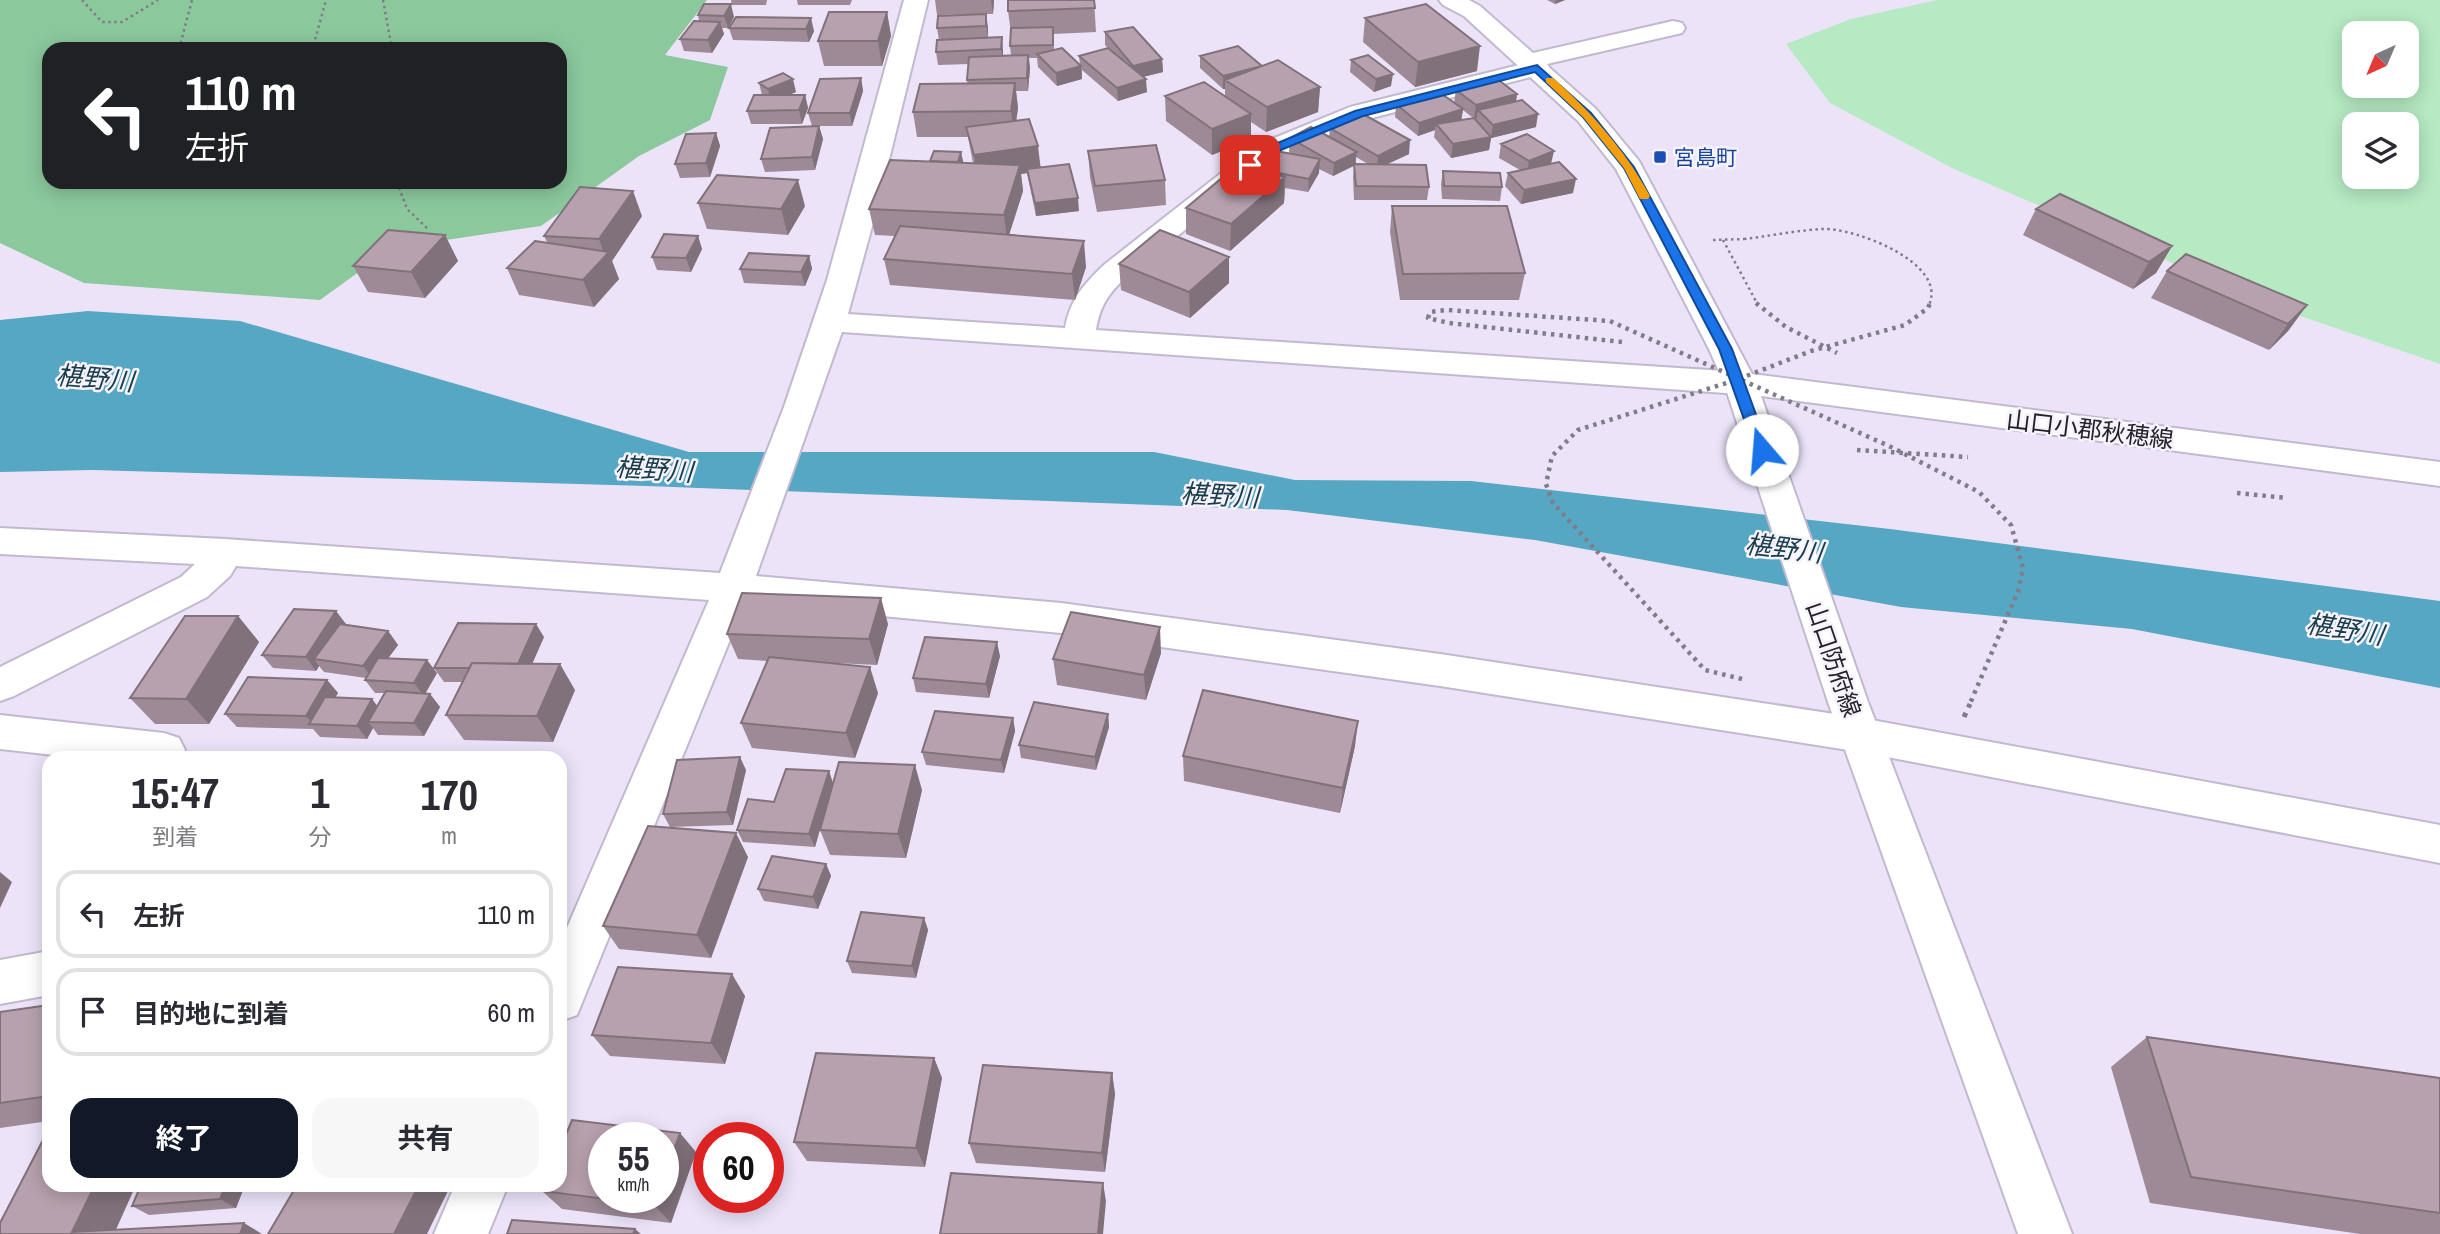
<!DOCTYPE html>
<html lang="ja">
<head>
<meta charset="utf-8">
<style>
  body { margin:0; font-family:"Archivo Narrow","Noto Sans JP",sans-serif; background:#f7f7f7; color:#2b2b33; height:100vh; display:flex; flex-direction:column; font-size:26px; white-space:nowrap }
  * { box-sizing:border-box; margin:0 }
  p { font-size:23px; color:#7c7c81 }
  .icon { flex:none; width:38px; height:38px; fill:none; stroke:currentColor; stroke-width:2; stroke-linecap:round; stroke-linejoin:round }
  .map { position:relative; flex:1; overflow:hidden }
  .drawer { position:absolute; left:42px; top:751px; width:525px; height:441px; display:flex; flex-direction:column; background:#fff; border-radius:21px; box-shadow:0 4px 18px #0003 }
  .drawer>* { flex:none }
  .top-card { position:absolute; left:42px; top:42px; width:525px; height:147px; border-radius:21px; box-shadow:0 4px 18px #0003; background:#202124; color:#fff; overflow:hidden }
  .needle { width:46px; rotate:224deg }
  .fabs { position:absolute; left:2342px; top:21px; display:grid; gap:14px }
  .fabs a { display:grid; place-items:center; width:77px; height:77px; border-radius:14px; background:#fff; box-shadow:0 4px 18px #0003; font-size:35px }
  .speed { position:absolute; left:588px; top:1122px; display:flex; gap:14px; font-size:35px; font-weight:700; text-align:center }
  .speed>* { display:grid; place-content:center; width:91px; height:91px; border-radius:50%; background:#fff; box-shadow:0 4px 18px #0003; line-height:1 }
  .speed small { font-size:18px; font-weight:400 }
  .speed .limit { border:10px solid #d22; background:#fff; color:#111 }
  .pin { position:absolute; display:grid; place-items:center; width:60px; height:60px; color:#fff; margin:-30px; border-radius:14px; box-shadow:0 4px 10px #0006 }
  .me { position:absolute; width:77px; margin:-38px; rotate:342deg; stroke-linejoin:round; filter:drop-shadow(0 0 5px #0008) }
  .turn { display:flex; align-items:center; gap:24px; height:147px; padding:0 28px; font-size:32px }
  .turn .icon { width:91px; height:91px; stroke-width:2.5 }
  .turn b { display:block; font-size:49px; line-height:60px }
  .eta { display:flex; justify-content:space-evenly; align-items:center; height:119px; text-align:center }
  .eta b { font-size:42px; font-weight:700; line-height:49px }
  .primary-button { display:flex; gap:14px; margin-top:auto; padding:14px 28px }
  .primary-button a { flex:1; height:80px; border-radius:21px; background:#111827; color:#fff; font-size:28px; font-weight:700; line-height:80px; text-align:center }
  .primary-button a+a { background:#f7f7f7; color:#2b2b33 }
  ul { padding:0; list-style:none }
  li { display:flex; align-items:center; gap:21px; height:88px; margin:0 14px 10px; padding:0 14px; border:4px solid #e1e1e2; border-radius:21px }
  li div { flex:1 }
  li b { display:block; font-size:26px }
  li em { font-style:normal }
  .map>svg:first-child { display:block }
</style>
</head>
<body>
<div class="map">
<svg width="2440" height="1234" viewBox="0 0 2440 1234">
  <rect width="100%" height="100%" fill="#ece3f9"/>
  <path fill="#b5eac2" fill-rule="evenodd" d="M1937,0H2440V364L2277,308L1954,169L1830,103L1786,44L1851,19ZM2354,33H2406V86H2354ZM2354,124H2406V177H2354Z"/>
  <path fill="#8bc89c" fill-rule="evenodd" d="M0,0H707L665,55L728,67L710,120L639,156L541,226L392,248L320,300L84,283L0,243ZM49,49H560V182H49Z"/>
  <path fill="#56a7c3" d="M88,311L240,321L689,452H1154L1295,480L1471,481L1890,529L2440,601V688L2132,629L1901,607L1535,540L1287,510L647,486L92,470L0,472V320Z"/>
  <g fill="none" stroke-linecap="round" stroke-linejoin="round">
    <defs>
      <path id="minor" d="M904,0H928L879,201L848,314L1065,328C1070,299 1085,283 1105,264L1257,145L1350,107L1519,65L1517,61L1520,56L1673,21L1682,23L1685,28L1682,33L1547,64L1550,68L1546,73L1368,119L1277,157L1127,276C1109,293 1100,305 1096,330L1740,372L1752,376L1756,383L1752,390L1740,394L842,332L756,576L1061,603L1440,654L1861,718L2440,825V863L1861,752L1440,686L1061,633L745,603L577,1015L560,1021V944L709,600L236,566L230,576L207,597L14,696L0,701V667L181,577L195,564L0,554V528L225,539L720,573L784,407L827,280Z
        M0,715L164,733L179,738L185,750L181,758H81L0,749Z
        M49,951V995L0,1004V960Z
        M455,1185H508L488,1234H434Z"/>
      <path id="primary" d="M1439,0H1469L1480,6L1596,109L1639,161L1752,374L2440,462V486L1761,396L1868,702L2072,1234H2018L1828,702L1724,383L1709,349L1616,169L1578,121L1464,16L1443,5Z"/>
    </defs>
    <use href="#minor" stroke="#c1b9ce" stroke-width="4"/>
    <use href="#primary" stroke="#c1b9ce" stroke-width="4"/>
    <path stroke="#817b8a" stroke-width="2.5" stroke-dasharray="2.5 3.5" stroke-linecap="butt" d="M82,0L102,22H122L158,0
      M383,0L392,49
      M179,49L192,0
      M308,49L315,40L326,0
      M397,182L407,209L427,228
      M1713,240L1744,239
      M1723,240L1758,305"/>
    <path stroke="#817b8a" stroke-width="4.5" stroke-dasharray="3.5 5" stroke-linecap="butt" d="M1756,303L1786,327L1837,353
      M1857,450L1968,457
      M2237,493L2287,498"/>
    <use href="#minor" fill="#fff" fill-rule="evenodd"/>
    <use href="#primary" fill="#fff" fill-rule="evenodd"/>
    <path stroke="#817b8a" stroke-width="2.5" stroke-dasharray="2.5 3.5" stroke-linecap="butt" d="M1744,239C1770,236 1798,230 1824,229C1855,228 1948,263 1929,305"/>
    <path stroke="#817b8a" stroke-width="4.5" stroke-dasharray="3.5 5" stroke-linecap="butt" d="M1622,342L1449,323L1428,318L1430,312L1447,310L1610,321L1889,446L1979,492L2011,525L2023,568L2018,591L1969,706
      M1742,679L1705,670L1553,503L1546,484L1552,456L1578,430L1736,380L1811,351L1905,325L1928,308L1930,303"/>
    <path stroke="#817b8a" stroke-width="5" stroke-dasharray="4.5 6" stroke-linecap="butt" d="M1964,717L1970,704"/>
  </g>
  <path fill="#9d8a96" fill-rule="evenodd" d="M731,0H767L766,5H732Z
    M797,0H852L850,5H798Z
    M935,0H994L993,14H986L988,37L1003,50V56H1011L1010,46L1011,33L1008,11L1094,0L1096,32L1054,34V50L1080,65L1079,56L1108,48L1105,45V32L1162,59L1163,72L1143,77L1147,92L1118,101L1082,70V79L1057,86L1038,67L1037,58H1029L1030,68L1028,91H1016L1018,108L1016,121L1041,167L1079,211L1036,216L1027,173L1021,174L1023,191L1009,235L1086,267L1075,300L890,285L884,259L895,236L875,235L869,209L963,163H973L968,137H917L913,112L967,84L969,64L938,65L936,52L939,40L937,28L982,14L937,15Z
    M1547,0H1565L1555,4Z
    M704,4L734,17L728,28H722L724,34L712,53L684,51L680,39L699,21L698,15Z
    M887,12L891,36L882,66H824L818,41Z
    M736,17L814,31L809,42L733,40L729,28Z
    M1365,18L1477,71L1415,87L1363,42Z
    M1200,56L1262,66L1320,87L1318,112L1266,132L1251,122V139L1212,155L1166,121L1165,96L1225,97V89H1223L1200,68Z
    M1351,60L1391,86L1374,92L1350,72Z
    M861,78L863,91L852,126H819L823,139L815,170L765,172L761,159L812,126L808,113Z
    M759,83L796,92L788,95H805L808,108L802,124H751L747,111L762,95Z
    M1456,90L1517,94L1516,102L1536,127L1491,138L1489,150L1451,158L1434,137L1435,130L1418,136L1395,117L1396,104L1454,103ZM1463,110L1473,118L1461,120Z
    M1330,128L1409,154L1387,164L1429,187L1427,200H1354L1353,177L1354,166L1333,176L1319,169V173L1308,192L1285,188L1284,203L1230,251L1186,234V208L1258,167L1294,154L1289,152L1290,138L1329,137ZM1356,157L1368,164H1356Z
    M716,133L720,146L710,177L680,178L675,164Z
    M1501,144L1551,164L1573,193L1521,204L1505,186L1508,173L1520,170L1499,158Z
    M1088,151L1165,180L1166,205L1097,212L1090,177Z
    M1443,171L1502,187L1500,201L1442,199L1441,184Z
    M698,203L805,206L788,235L707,229Z
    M1392,206L1525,273L1519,300H1400L1390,232Z
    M2036,209L2172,246L2156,273L2133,289L2023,235Z
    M642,216L612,261L619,279L594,307L519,295L507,268L547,242L544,236Z
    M445,235L458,261L425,298L368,292L353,266Z
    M698,236L702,249L691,272L657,270L652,257Z
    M809,256L812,269L805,286L744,283L740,269Z
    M1229,257V283L1190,318L1121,290L1119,264Z
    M2167,271L2307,305L2288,331L2269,350L2151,298Z
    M238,616L259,642L209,724H155L130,698Z
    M346,624L345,625L388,631L398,645L388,658L437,673L425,693L430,694L440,707L424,736L378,735L373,728L367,739L320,737L313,729L237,727L225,714L327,680L338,693L335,697L377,706L384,693H375L365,680L366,678L324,672L319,666L316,671L273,668L262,655Z
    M888,624L877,665L834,663L878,693L855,758L752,748L741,723L767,661L738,659L727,634Z
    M544,637L532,664L575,690L553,742L464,740L446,715L463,682H444L434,668Z
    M1161,653L1146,700L1057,685L1053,659Z
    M1000,656L989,698L916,692L913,678Z
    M1108,714L1109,727L1096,770L1021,758L1019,745Z
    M1013,718L1015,731L1004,773L926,765L922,752Z
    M1355,746L1340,813L1184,781L1183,756Z
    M746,770L733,825L670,827L663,814Z
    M829,771L833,783L922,790L906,858L830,855L820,830L824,815L815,847L743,842L737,830L774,802Z
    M748,857L711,958L619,949L603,926Z
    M826,864L831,876L818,909L764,901L758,889Z
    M924,918L928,930L916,978L852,973L847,961Z
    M745,996L725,1064L610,1056L592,1035Z
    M49,1005V1121L0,1128V1012Z
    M2147,1037L2440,1078V1234H2360L2150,1203L2111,1067Z
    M934,1058L942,1078L925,1167L807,1161L794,1142Z
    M1112,1073L1115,1094L1105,1172L976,1163L969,1143Z
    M696,1152L671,1223L562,1209L542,1191Z
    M141,1185H245L236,1208L149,1215L132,1206Z"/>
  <path fill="#80717a" d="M991,0H994L993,14Z
    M1556,0H1565L1555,4Z
    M731,4L734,17L728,28L724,16Z
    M887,12L891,36L882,66L878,41Z
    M986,14L988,27V39L986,26Z
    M811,18L814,31L809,42L806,29Z
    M720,22L724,34L712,53L708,40Z
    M1002,37L1003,50V62L1001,49Z
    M1480,46L1477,71L1415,87L1418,62Z
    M1028,55L1030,68L1028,91L1027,78Z
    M1162,59L1163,72L1134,79L1133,66Z
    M1081,66L1082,79L1057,86L1056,73Z
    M1262,66L1225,80V89H1223V76Z
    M1393,74L1391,86L1374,92L1376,79Z
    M861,78L863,91L852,126L850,113Z
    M793,79L796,92L771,102L768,89Z
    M1146,79L1147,92L1118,101L1117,88Z
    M1015,83L1018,108L1014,136L1011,111Z
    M1320,87L1318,112L1266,132L1267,107Z
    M1517,94L1515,107L1478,110L1477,118H1474L1476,105Z
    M805,95L808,108L802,124L799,110Z
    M1463,109L1461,122L1436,124L1435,130L1418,136L1419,123Z
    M1251,114V139L1212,155V129Z
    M1538,114L1536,127L1491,138L1489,150L1451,158L1453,144L1491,137L1493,125Z
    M819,126L823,139L815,170L812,157Z
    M716,133L720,146L710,177L706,163Z
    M1410,140L1409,154L1377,169L1378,156Z
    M1038,146L1041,171L1021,174L1023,191L1007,241L1004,215L978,180L974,155Z
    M1554,151L1551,164L1527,175L1529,161Z
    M961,152L964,165L957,166Z
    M1357,152L1355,165L1333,176L1334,163Z
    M1320,159L1319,173L1308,192L1309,179Z
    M1285,177L1284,203L1230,251L1231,224Z
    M1576,179L1573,193L1521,204L1524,190Z
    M798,180L805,206L788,235L781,209Z
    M633,191L642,216L612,261L619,279L594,307L583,280L605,256L599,239Z
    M1078,198L1079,211L1036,216L1035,203Z
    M445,235L458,261L425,298L411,272Z
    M698,236L702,249L691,272L686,258Z
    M1084,241L1086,267L1075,300L1072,274Z
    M2172,246L2156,273L2133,289L2149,262Z
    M809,256L812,269L805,286L801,272Z
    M1229,257V283L1190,318L1189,292Z
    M2307,305L2288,331L2269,350L2288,324Z
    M881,598L888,624L877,665L869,639Z
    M336,611L346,624L323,660L314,659L319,666L316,671L306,657Z
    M238,616L259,642L209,724L186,699Z
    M536,624L544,637L524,682L516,669Z
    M1160,627L1161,653L1146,700L1144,675Z
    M388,631L398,645L373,679L363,666Z
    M997,642L1000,656L989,698L986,684Z
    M427,660L437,673L424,696L414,683Z
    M560,664L575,690L553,742L537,716Z
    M870,667L878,693L855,758L846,733Z
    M327,680L338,693L320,724H313L306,716Z
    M430,694L440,707L424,736L414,723Z
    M372,699L382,712L368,722L373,728L367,739L357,726Z
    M1108,714L1109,727L1096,770L1095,757Z
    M1013,718L1015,731L1004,773L1001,760Z
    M1358,721L1355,746L1340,813L1343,788Z
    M740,757L746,770L733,825L727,812Z
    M915,765L922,790L906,858L898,834Z
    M829,771L833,784L815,847L809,834Z
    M560,803L567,814L560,830Z
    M736,833L748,857L711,958L697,935Z
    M826,864L831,876L818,909L813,897Z
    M0,872L12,882L0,908Z
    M924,918L928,930L916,978L912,966Z
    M732,974L745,996L725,1064L711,1043Z
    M934,1058L942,1078L925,1167L916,1148Z
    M1112,1073L1115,1094L1105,1172L1102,1153Z
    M680,1133L696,1152L671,1223L654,1205L657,1197H663V1180Z
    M1103,1183L1106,1201L1103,1234H1098Z
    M95,1185H136L114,1234L72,1232Z
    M226,1185H245L236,1208L220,1199Z
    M419,1185H440L448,1191L427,1234H394Z
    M244,1223L262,1234H240Z
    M635,1229L641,1234H633Z"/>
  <path fill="#b7a1ae" stroke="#80717a" stroke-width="2" d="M1008,0H1094L1095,8L1008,11Z
    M704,4H731L724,16L698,15Z
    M1426,4L1480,46L1418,62L1365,18Z
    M829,12H887L878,41H818Z
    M986,14V26L937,28L938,16Z
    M736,17L811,18L806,29L729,28Z
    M694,21L720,22L708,40L680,39Z
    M1053,27V45L1010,46L1011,28Z
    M1133,27L1162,59L1133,66L1105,32Z
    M1002,37L1001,49L936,52L937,40Z
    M1238,46L1262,66L1223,76L1200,56Z
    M1062,48L1081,66L1056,73L1037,54Z
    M1108,48L1146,79L1117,88L1079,56Z
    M1028,55L1027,78L967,80L969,57Z
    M1368,55L1393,74L1376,79L1351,60Z
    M1278,60L1320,87L1267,107L1225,80Z
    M783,73L793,79L768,89L759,83Z
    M861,78L850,113H808L820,79Z
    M1496,78L1517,94L1476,105L1456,90Z
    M1204,82L1251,114L1212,129L1165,96Z
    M1015,83L1011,111L913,112L920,84Z
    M1439,92L1463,109L1419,123L1396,104Z
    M754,95H805L799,110L747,111Z
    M1522,100L1538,114L1493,125L1478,110Z
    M1361,113L1410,140L1378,156L1330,128Z
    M1474,118L1491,137L1453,144L1436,124Z
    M1029,119L1038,146L974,155L966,127Z
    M819,126L812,157L761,159L770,128Z
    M1311,127L1357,152L1334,163L1290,138Z
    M716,133L706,163L675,164L686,134Z
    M1527,134L1554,151L1529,161L1501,144Z
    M1156,145L1165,180L1095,186L1088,151Z
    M1270,150L1320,159L1309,179L1268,171L1258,167Z
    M934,151L961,152L958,162L930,161Z
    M890,160L1020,165L1004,215L869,209Z
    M1241,162L1285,177L1231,224L1186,208Z
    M1559,162L1576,179L1524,190L1508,173Z
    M1069,164L1078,198L1035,203L1027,169Z
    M1354,164L1426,165L1429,187L1356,186Z
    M1443,171L1500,173L1502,187L1444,186Z
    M717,175L798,180L781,209L698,203Z
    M580,187L633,191L599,239L544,236Z
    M2060,194L2172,246L2149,262L2036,209Z
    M1392,206H1507L1525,273L1403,274Z
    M900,226L1084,241L1072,274L884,259Z
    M388,230L445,235L411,272L353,266Z
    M1160,230L1229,257L1189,292L1119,264Z
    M664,234L698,236L686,258L652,257Z
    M535,241L609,252L583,280L507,268Z
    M749,253L809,256L801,272L740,269Z
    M2186,254L2307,305L2288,324L2167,271Z
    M742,593L881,598L869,639L727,634Z
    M294,609L336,611L306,657L262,655Z
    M1071,612L1160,627L1144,675L1053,659Z
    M185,616H238L186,699L130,698Z
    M458,623L536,624L518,664L472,663L469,668H434Z
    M340,624L388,631L363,666L314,659Z
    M925,637L997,642L986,684L913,678Z
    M769,657L870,667L846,733L741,723Z
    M378,658L427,660L414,683L365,680Z
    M472,663L560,664L537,716L446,715Z
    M248,677L327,680L306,716L225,714Z
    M1203,690L1358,721L1343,788L1183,756Z
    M386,691L430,694L414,723L368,722Z
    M325,697L372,699L357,726L309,724Z
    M1034,702L1108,714L1095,757L1019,745Z
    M935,711L1013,718L1001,760L922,752Z
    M335,752L404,757V758H332Z
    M123,753L143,758H118Z
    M740,757L727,812L663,814L677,760Z
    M839,762L915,765L898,834L820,830Z
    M786,769L829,771L809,834L737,830L748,799L774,802Z
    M648,826L736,833L697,935L603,926Z
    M772,856L826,864L813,897L758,889Z
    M861,912L924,918L912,966L847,961Z
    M618,967L732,974L711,1043L592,1035Z
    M49,1005V1096L0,1103V1012Z
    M2147,1037L2440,1078V1213L2191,1177Z
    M816,1053L934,1058L916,1148L794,1142Z
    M983,1065L1112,1073L1102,1153L969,1143Z
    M572,1120L680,1133L663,1180V1138H604V1197H657L654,1205L542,1191L545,1185H560V1149Z
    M49,1139V1185H95L72,1232L244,1223L240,1234H0V1223L43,1140Z
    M951,1173L1103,1183L1098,1234H940Z
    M141,1185H226L220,1199L132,1206Z
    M297,1185H419L394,1234H268Z
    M512,1220L635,1229L633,1234H507Z"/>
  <path fill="#1a73e8" stroke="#114b97" stroke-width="2" d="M1537,65L1591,113L1634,167L1732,349L1769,450L1767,453L1762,455L1755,450L1719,349L1624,168L1583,117L1535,72L1363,116L1271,154L1254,167L1244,165L1263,149L1355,111Z"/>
  <path fill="#f59e0b" d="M1546,78H1553C1592,113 1625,150 1650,196L1648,199H1640L1624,168L1583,117L1546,82Z"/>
  <rect fill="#1a4fb4" stroke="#f7f3fc" stroke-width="2.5" x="1653" y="150" width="14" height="14" rx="3.5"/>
  <g text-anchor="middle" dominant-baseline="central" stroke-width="5" stroke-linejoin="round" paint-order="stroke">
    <g font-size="21" fill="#164399" stroke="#f7f3fc" text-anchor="start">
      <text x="1674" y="157">宮島町</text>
    </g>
    <g font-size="24" fill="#242129" stroke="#f7f3fc">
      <text transform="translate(2090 429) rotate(7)">山口小郡秋穂線</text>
      <text transform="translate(1834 659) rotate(71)">山口防府線</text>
    </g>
    <g font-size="26" font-style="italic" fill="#183d4a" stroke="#f7f3fc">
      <text transform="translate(95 378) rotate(5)">椹野川</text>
      <text transform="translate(654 469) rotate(4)">椹野川</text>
      <text transform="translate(1220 495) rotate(3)">椹野川</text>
      <text transform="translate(1784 548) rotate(7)">椹野川</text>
      <text transform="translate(2345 629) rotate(9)">椹野川</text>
    </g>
  </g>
</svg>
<div class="fabs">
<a><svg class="needle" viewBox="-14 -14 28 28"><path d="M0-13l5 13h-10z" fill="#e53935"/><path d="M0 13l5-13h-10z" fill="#7c7c81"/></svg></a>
<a><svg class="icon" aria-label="layers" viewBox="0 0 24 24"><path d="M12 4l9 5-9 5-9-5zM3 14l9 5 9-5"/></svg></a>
</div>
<div class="speed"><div>55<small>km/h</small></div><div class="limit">60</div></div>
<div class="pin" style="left:1250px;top:165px;background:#d93025"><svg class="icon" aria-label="arrive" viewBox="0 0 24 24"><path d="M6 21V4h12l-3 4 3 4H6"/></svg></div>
<svg class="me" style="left:1762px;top:450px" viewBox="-20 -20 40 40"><circle r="19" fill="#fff"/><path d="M0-13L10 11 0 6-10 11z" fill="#1a73e8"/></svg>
<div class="top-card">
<div class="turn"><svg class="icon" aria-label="left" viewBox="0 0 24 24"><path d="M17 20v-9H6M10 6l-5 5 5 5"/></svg><div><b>110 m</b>左折</div></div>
</div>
<section class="drawer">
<div class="eta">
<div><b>15:47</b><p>到着</p></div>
<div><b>1</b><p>分</p></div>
<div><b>170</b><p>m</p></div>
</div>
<ul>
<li><svg class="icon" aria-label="left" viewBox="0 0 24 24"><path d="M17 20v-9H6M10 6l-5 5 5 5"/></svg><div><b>左折</b></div><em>110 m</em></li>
<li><svg class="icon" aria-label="arrive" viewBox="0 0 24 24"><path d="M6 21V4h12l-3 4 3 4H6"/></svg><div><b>目的地に到着</b></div><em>60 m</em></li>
</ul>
<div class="primary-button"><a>終了</a><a>共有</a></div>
</section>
</div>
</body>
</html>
